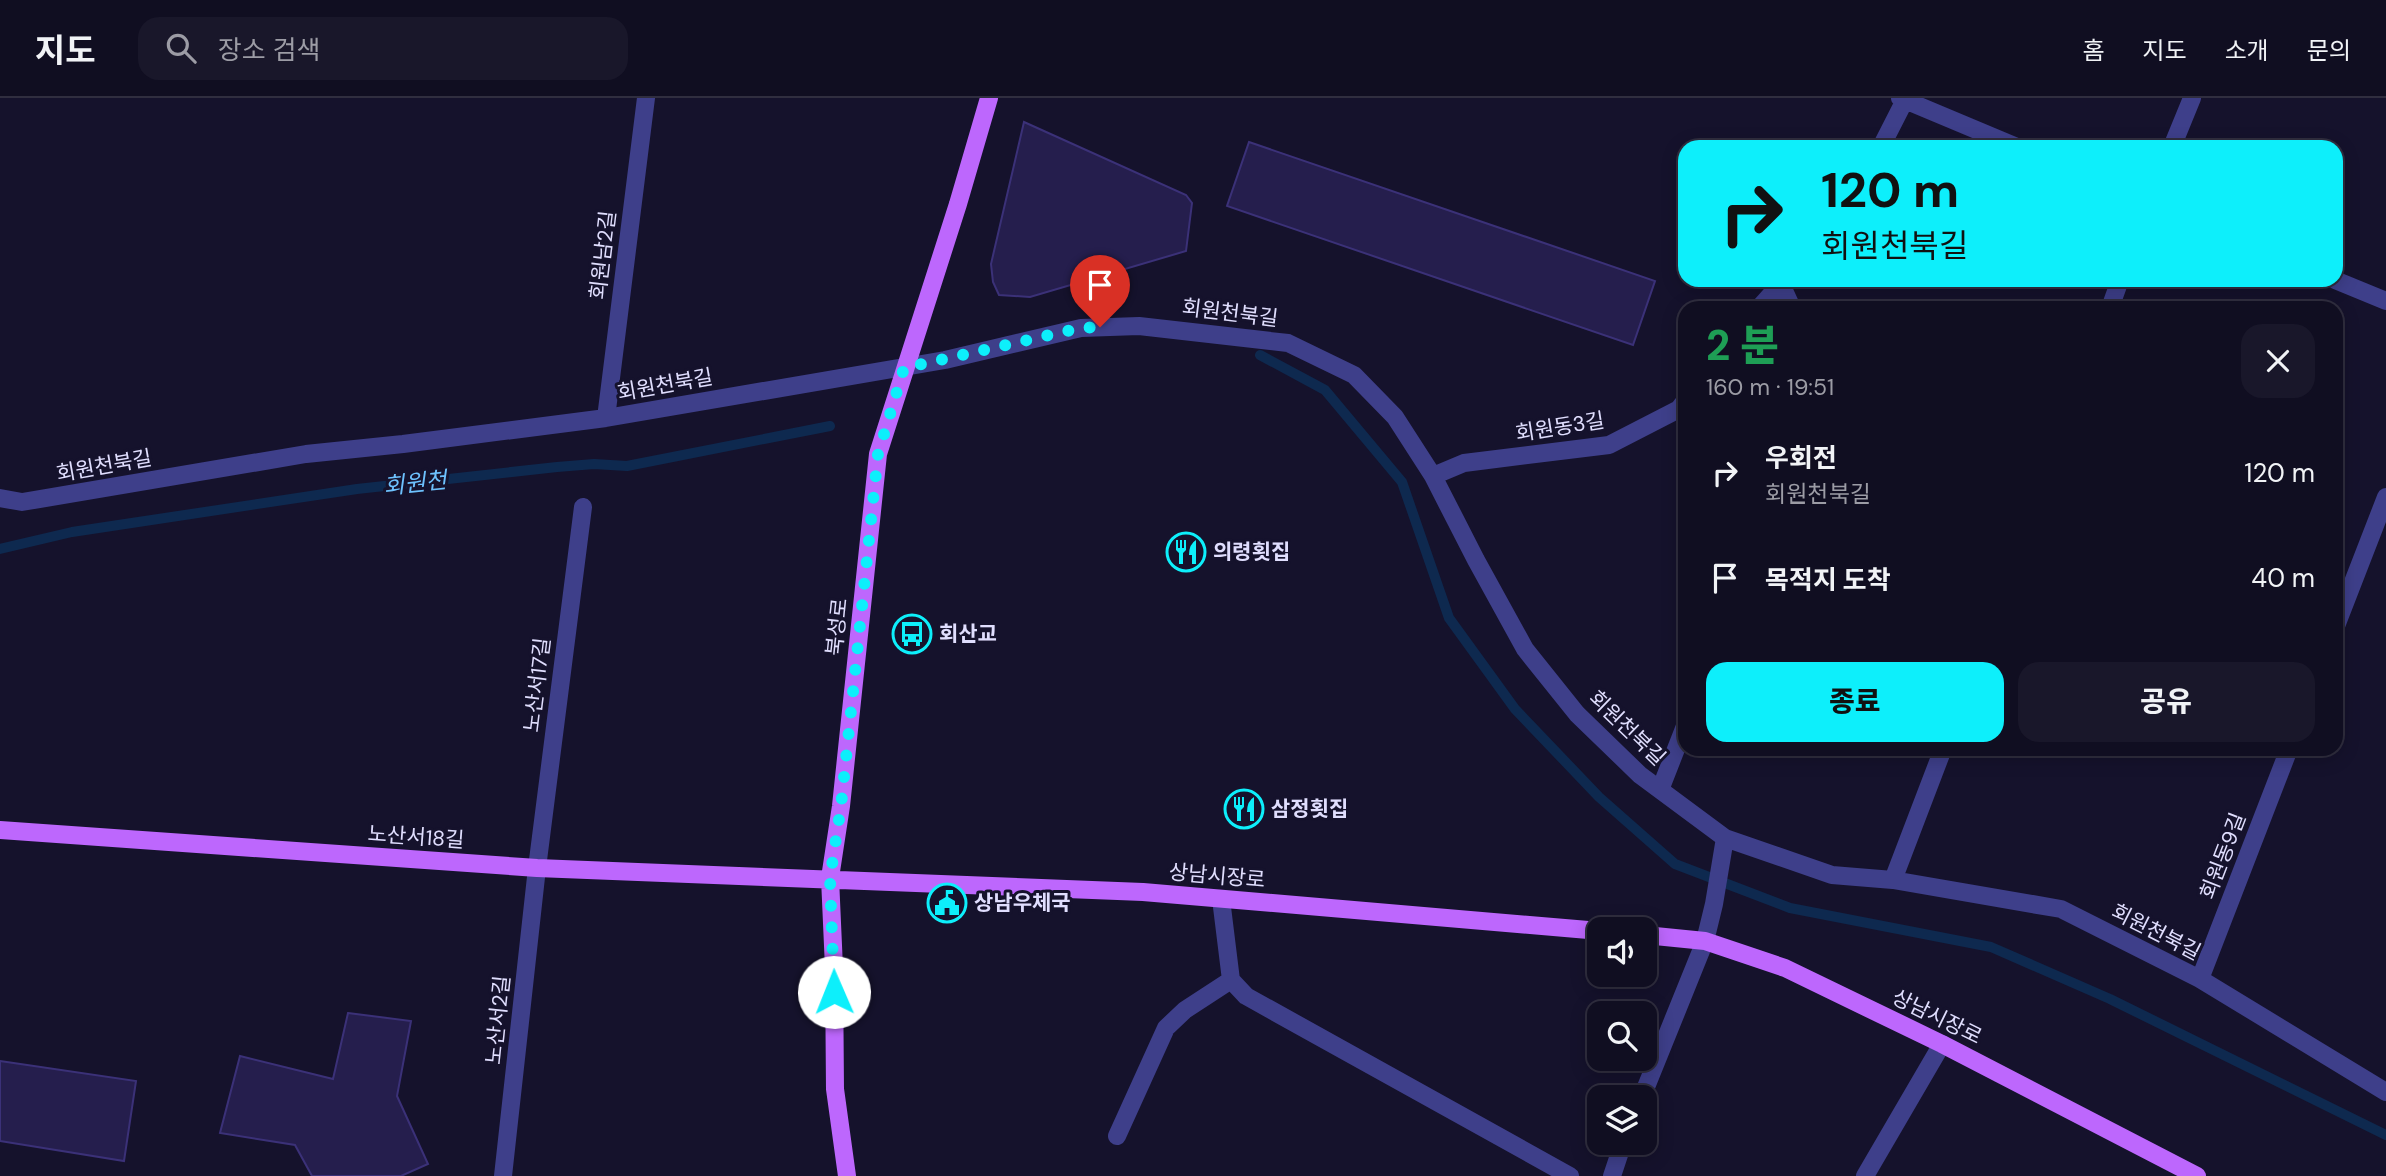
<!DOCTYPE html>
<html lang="ko">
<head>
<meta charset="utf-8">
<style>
  body { margin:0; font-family:"DM Sans","Noto Sans KR",sans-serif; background:#19172a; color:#f1f3f6; height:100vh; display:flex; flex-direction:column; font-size:26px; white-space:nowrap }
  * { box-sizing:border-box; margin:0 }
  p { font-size:23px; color:#9c9ca5 }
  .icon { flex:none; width:38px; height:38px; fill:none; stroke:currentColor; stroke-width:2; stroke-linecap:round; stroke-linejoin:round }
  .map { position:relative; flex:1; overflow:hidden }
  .panel { position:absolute; left:1678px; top:203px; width:665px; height:455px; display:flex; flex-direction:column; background:#100e21; border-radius:21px; box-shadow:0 4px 18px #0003,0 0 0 2px #302e3f }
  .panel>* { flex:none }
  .banner { position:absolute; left:1678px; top:42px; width:665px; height:147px; border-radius:21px; box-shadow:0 4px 18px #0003,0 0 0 2px #302e3f; background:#0deffb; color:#111; overflow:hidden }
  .tools { position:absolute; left:1587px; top:819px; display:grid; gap:14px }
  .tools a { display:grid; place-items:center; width:70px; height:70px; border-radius:14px; background:#100e21; box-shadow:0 4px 18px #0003,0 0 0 2px #302e3f; font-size:35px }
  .pin { position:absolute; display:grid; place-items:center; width:60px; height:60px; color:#fff; margin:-72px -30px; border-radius:50% 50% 50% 0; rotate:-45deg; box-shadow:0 0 7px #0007 }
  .pin .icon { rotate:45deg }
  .me { position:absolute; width:77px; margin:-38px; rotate:359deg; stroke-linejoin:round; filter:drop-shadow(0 0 5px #0008) }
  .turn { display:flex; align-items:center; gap:24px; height:147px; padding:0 28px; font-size:32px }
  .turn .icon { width:91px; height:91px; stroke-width:2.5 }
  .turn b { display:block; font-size:49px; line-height:60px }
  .round { display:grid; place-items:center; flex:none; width:74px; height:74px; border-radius:21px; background:#19172a }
  .summary { display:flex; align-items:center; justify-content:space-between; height:119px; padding:0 28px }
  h1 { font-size:42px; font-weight:800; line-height:52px; color:#1e9e55 }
  .cta { display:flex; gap:14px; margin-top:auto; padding:14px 28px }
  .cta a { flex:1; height:80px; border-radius:21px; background:#0deffb; color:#111; font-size:28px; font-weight:800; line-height:80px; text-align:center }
  .cta a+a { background:#19172a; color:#f1f3f6 }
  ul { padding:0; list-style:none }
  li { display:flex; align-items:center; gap:21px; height:105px; padding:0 28px }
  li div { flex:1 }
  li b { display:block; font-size:26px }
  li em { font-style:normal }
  header { display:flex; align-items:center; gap:42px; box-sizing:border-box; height:98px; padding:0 35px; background:#100e21; border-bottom:2px solid #302e3f }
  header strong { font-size:33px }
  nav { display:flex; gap:38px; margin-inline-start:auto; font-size:24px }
  .search { width:490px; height:63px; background:#19172a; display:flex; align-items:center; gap:18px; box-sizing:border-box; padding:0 24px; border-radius:21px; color:#9c9ca5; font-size:26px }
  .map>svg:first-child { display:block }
</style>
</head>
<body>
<header>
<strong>지도</strong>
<div class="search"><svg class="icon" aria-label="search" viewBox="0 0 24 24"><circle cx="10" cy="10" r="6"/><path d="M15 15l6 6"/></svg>장소 검색</div>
<nav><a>홈</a><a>지도</a><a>소개</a><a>문의</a></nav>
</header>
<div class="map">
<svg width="2386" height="1078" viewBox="0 0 2386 1078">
  <rect width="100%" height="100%" fill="#15122c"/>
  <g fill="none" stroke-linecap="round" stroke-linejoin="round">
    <path stroke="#0e294f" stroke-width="10" d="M1260,257L1325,292L1402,384L1449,520L1515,611L1599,699L1675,766L1790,810L1991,849L2110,901L2386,1037
      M0,451L72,434L357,391L557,369L594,366L627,368L830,328"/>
  </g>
  <path fill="#251e4d" stroke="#3b3178" stroke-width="2" d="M1024,24L1186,97L1192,105L1186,153L1030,199L999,197L993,184L991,166Z
    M1249,44L1655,183L1633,247L1227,108Z
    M348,915L411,923L397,998L428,1066L401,1078H312L295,1047L220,1035L240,958L333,981Z
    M0,963L136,983L124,1063L0,1043Z"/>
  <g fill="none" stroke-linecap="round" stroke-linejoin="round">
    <path stroke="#3e3f8a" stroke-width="18" d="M1900,0L2017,49
      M1881,49L1906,0
      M2172,49L2192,0
      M2335,182L2386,203
      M1781,186L1792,210
      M1759,210L1784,182
      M2110,210L2120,182
      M606,320L646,0
      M1433,378L1464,365L1609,347L1679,311L1685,303
      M0,400L22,404L306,356L403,346L606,320L945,262L1081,230L1139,228L1288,245L1354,277L1395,319L1433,378L1476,462L1525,551L1577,616L1640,677L1725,740L1832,777L1893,782L2061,811L2200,881L2386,994
      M2336,528L2386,399
      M1660,692L1685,628
      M1893,782L1943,651
      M1221,801L1231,882L1246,898L1570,1078
      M2200,881L2289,651
      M1642,999L1705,843L1714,806L1725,740
      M1117,1038L1166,930L1185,912L1231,882
      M503,1078L537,770L583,409
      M1612,1078L1623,1045
      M1865,1078L1942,946"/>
    <path stroke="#bd67fd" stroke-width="18" d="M0,732L537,770L1143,794L1600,833
      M1645,837L1705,843L1785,870L1942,946L2197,1078
      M847,1078L835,991L834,870L830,780L841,708L878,356L958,106L989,0"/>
  </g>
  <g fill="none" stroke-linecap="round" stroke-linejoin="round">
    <path stroke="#0deffb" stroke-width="12" stroke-dasharray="0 21.6" d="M834,894L830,780L841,708L878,356L904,270L1081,230L1100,229"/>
  </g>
  <defs>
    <symbol id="restaurant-ring" viewBox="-11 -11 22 22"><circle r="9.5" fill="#15122c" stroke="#0deffb" stroke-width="1.5"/><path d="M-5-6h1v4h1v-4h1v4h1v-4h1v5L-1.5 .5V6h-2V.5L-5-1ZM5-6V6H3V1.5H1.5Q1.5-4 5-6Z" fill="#0deffb"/></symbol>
    <symbol id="bus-ring" viewBox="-11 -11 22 22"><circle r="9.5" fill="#15122c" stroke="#0deffb" stroke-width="1.5"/><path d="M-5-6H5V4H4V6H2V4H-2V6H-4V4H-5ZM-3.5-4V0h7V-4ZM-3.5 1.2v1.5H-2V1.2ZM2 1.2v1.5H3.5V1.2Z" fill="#0deffb"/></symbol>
    <symbol id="civic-ring" viewBox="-11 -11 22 22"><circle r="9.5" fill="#15122c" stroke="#0deffb" stroke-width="1.5"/><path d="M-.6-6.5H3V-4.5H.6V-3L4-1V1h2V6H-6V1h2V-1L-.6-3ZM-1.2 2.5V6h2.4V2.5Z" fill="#0deffb"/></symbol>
  </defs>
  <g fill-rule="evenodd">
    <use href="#restaurant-ring" x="1164" y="432" width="44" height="44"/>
    <use href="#bus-ring" x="890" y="514" width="44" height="44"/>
    <use href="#restaurant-ring" x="1222" y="689" width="44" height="44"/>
    <use href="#civic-ring" x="925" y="783" width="44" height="44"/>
  </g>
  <g text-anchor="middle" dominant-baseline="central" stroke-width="6" stroke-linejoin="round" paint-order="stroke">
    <g font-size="21" fill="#e0defe" stroke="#15122c">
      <text transform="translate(603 157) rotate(-83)">회원남2길</text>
      <text transform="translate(1230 215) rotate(7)">회원천북길</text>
      <text transform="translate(665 287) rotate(-10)">회원천북길</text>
      <text transform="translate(1560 329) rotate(-9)">회원동3길</text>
      <text transform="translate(104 368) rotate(-10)">회원천북길</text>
      <text transform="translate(837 529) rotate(-84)">북성로</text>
      <text transform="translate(537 587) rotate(-83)">노산서17길</text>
      <text transform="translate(1627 630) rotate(44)">회원천북길</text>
      <text transform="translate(416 739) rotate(4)">노산서18길</text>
      <text transform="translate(2223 758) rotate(-69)">회원동9길</text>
      <text transform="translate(1217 778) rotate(5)">상남시장로</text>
      <text transform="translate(2156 834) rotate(27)">회원천북길</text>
      <text transform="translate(1937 919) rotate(26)">상남시장로</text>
      <text transform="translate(498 922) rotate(-84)">노산서2길</text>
    </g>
    <g font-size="21" font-weight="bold" fill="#e0defe" stroke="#15122c" text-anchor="start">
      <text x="1213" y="454">의령횟집</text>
      <text x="939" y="536">회산교</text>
      <text x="1271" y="711">삼정횟집</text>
      <text x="974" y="805">상남우체국</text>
    </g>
    <g font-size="23" font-style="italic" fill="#6dc1fd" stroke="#15122c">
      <text transform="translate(415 385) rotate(-6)">회원천</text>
    </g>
  </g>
</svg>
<div class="tools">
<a><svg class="icon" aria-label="sound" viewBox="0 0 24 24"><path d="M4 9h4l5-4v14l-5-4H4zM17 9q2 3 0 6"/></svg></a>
<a><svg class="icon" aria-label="search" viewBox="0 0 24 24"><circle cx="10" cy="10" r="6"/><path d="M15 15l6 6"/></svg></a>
<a><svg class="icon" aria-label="layers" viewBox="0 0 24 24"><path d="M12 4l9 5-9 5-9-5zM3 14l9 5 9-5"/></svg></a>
</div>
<div class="pin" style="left:1100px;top:229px;background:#d93025"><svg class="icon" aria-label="arrive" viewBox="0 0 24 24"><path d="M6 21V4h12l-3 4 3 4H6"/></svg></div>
<svg class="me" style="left:834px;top:894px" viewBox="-20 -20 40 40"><circle r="19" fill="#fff"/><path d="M0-13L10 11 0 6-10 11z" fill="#0deffb"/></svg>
<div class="banner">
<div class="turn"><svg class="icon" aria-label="right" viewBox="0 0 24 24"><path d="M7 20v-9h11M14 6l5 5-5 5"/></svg><div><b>120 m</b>회원천북길</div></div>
</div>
<section class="panel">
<div class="summary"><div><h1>2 분</h1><p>160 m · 19:51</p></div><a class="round"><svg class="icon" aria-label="close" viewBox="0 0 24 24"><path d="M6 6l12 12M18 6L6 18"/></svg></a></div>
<ul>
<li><svg class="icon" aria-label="right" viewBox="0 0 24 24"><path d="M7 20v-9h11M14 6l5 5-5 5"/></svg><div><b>우회전</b><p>회원천북길</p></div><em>120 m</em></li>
<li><svg class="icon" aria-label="arrive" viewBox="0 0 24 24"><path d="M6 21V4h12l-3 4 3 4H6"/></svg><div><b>목적지 도착</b></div><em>40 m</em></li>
</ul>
<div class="cta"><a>종료</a><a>공유</a></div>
</section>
</div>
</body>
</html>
